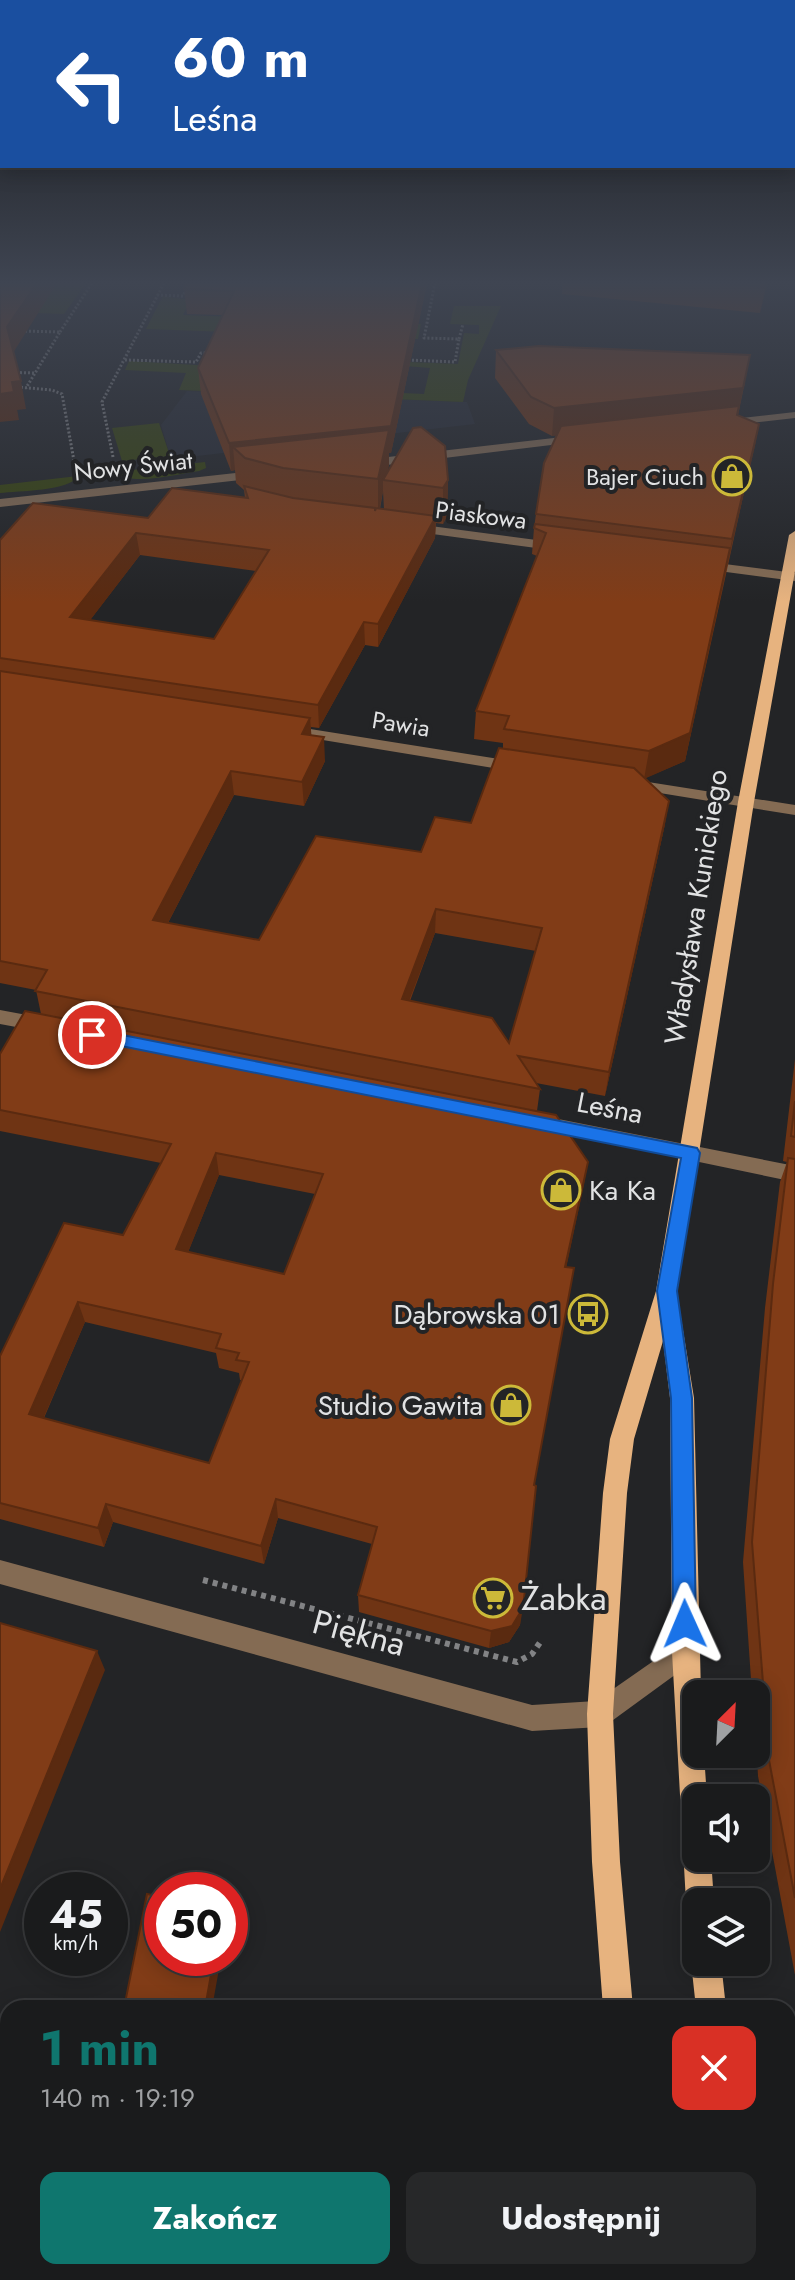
<!DOCTYPE html>
<html lang="pl">
<head>
<meta charset="utf-8">
<style>
  body { margin:0; font-family:Jost,sans-serif; background:#272829; color:#f1f3f6; height:100vh; display:flex; flex-direction:column; font-size:30px; white-space:nowrap }
  * { box-sizing:border-box; margin:0 }
  p { font-size:26px; color:#9fa1a3 }
  .icon { flex:none; width:44px; height:44px; fill:none; stroke:currentColor; stroke-width:2; stroke-linecap:round; stroke-linejoin:round }
  .map { position:relative; flex:1; overflow:hidden }
  .details { position:absolute; left:0px; top:2000px; width:796px; height:280px; display:flex; flex-direction:column; background:#1a1b1c; border-radius:24px 24px 0 0; box-shadow:0 4px 20px #0003,0 0 0 2px #38393b }
  .details>* { flex:none }
  .top-card { position:absolute; left:0px; top:0px; width:796px; height:168px; box-shadow:0 4px 20px #0003,0 0 0 2px #38393b; background:#1a4fa0; color:#fff; overflow:hidden }
  .needle { width:52px; rotate:24deg }
  .tools { position:absolute; left:682px; top:1680px; display:grid; gap:16px }
  .tools a { display:grid; place-items:center; width:88px; height:88px; border-radius:16px; background:#1a1b1c; box-shadow:0 4px 20px #0003,0 0 0 2px #38393b; font-size:40px }
  .speed { position:absolute; left:24px; top:1872px; display:flex; gap:16px; font-size:40px; font-weight:700; text-align:center }
  .speed>* { display:grid; place-content:center; width:104px; height:104px; border-radius:50%; background:#1a1b1c; box-shadow:0 4px 20px #0003,0 0 0 2px #38393b; line-height:1 }
  .speed small { font-size:20px; font-weight:400 }
  .speed .limit { border:12px solid #d22; background:#fff; color:#111 }
  .pin { position:absolute; display:grid; place-items:center; width:68px; height:68px; color:#fff; margin:-34px; border:4px solid #fff; border-radius:50%; box-shadow:0 2px 8px #0007 }
  .me { position:absolute; width:88px; margin:-44px; rotate:359deg; stroke-linejoin:round; filter:drop-shadow(0 0 6px #0008) }
  .turn { display:flex; align-items:center; gap:28px; height:168px; padding:0 40px; font-size:36px }
  .turn .icon { width:104px; height:104px; stroke-width:2.5 }
  .turn b { display:block; font-size:56px; line-height:68px }
  .round { display:grid; place-items:center; flex:none; width:84px; height:84px; border-radius:16px; background:#272829 }
  .overview { display:flex; align-items:center; justify-content:space-between; height:136px; padding:0 40px }
  h1 { font-size:48px; font-weight:700; line-height:60px; color:#0f766e }
  .primary-button { display:flex; gap:16px; margin-top:auto; padding:16px 40px }
  .primary-button a { flex:1; height:92px; border-radius:16px; background:#0f766e; color:#fff; font-size:32px; font-weight:700; line-height:92px; text-align:center }
  .primary-button a+a { background:#272829; color:#f1f3f6 }
  .map>svg:first-child { display:block }
</style>
</head>
<body>
<div class="map">
<svg width="795" height="2280" viewBox="0 0 795 2280">
  <rect width="100%" height="100%" fill="#232426"/>
  <path fill="#282b33" d="M187,391L467,402L475,424L171,459L161,425Z"/>
  <path fill="#37430d" d="M36,283H86L64,314L0,312Z
    M163,296L190,300L183,315L421,324L418,339L146,329Z
    M454,306H501L468,380L463,402L179,390L186,373L125,370L129,361L213,366L206,384L424,394L430,368L405,366L407,362L458,364L464,333L479,334V325L450,324Z
    M159,423L170,456L122,461L112,428Z
    M205,462L206,468L199,471C175,474 134,487 113,472Z
    M78,476C70,491 18,491 0,493V485Z"/>
  <g fill="none" stroke-linecap="round" stroke-linejoin="round">
    <path stroke="#828385" stroke-width="3" stroke-dasharray="2 2" stroke-linecap="butt" d="M157,295L183,296L187,288
      M21,331L60,332L26,388
      M60,332L92,283
      M459,339L463,324
      M125,360L196,362L201,353H210
      M408,360L455,362L459,339L424,338L435,283
      M0,372L35,373
      M17,387L52,390L62,394L74,461
      M113,457L102,402L164,283"/>
    <path stroke="#828385" stroke-width="6" stroke-dasharray="5 5" stroke-linecap="butt" d="M203,1580L517,1662L532,1654L541,1641"/>
    <path stroke="#828385" stroke-width="7" stroke-dasharray="6 6" stroke-linecap="butt" d="M788,2091L795,2105"/>
    <path fill="#846b53" fill-rule="evenodd" d="M795,412V418L724,426L718,423L724,420Z
      M580,435L584,437V441L362,468L356,464L362,460Z
      M262,470L268,474L266,477L0,507V499Z
      M408,523L559,543L566,547L559,551L403,530L402,527Z
      M701,561L795,573V581L696,568V562Z
      M285,725L518,762L526,767L518,772L280,733V727Z
      M629,779L795,805V815L623,787V781Z
      M0,1010L43,1018L52,1025L43,1032L0,1024Z
      M538,1115L795,1166V1182L531,1127L528,1122L531,1117Z
      M0,1560L532,1705L596,1701L685,1639L694,1643L698,1652L694,1661L609,1723L600,1727L532,1731L0,1584Z
      M795,2170V2202L788,2203V2171Z"/>
    <path fill="#e7b37f" fill-rule="evenodd" d="M795,531V571L754,802L677,1293L694,1398L701,1694H696V1754H704L707,1798H696V1858H711L714,1902H696V1915L690,1912L686,1902L672,1652L670,1398L663,1341L634,1439L627,1493L613,1714L620,1862L633,2008H603L592,1862L587,1714L603,1493L610,1439L656,1291L738,802L789,535Z
      M696,1951V1962H721L726,2008H696L691,1962Z
      M626,2272H660L661,2280H627Z
      M726,2272H760L762,2280H728Z"/>
  </g>
  <path fill="#6f3414" fill-rule="evenodd" d="M427,283L391,453H389L387,473L448,480L447,516L443,524L436,523L435,538L378,647L365,645L319,728L311,727V735L325,761L304,806L234,795L168,923L259,940L421,852L471,823L503,748V743L474,739L476,711L537,556L532,554L534,528L536,514L556,435L552,436L529,424L495,378L496,350L745,382L738,415L759,424L685,761L645,778L665,824L605,1096L536,1083L540,1089L537,1111L588,1162L566,1267L534,1485L520,1625L509,1642L489,1648L359,1612L358,1595L372,1544L278,1518L264,1564L113,1522L104,1547L0,1519V1356L123,1235L161,1163L0,1131V1054L41,1014L36,990L0,983V540L148,518L245,498L244,490L236,483L235,470L231,471L201,394L198,368L223,315L187,314L184,289ZM383,491L384,509H380ZM140,555L256,571L214,639L90,620ZM435,933L536,951L509,1043L410,1001ZM219,1175L315,1194L284,1274L188,1252ZM85,1322L216,1353L219,1368L239,1373L240,1380H242L209,1463L44,1418Z
    M562,283H767L760,313L562,294Z
    M795,1059V1975L758,1776L756,1742V1694H752L743,1562L765,1308L780,1182L787,1162L783,1161Z"/>
  <path fill="#5a2a10" d="M37,283H57L13,353L7,327Z
    M422,283H427L391,453H389V466L386,480H383V491L378,516V479L233,447L235,470L231,471L229,443Z
    M766,283H767L760,313L765,287Z
    M750,355L738,415L552,436L554,408Z
    M21,381L26,409L17,410L12,382Z
    M14,392L19,420L0,422V394Z
    M759,424L755,446L728,561L732,539Z
    M448,480L447,516L443,524V488Z
    M436,516L435,538L378,647V624Z
    M136,533L140,555L75,640L70,617Z
    M730,548L685,761L644,779L649,751Z
    M364,622L365,645L319,728L318,705Z
    M310,718L312,742L302,734Z
    M324,737L325,761L304,806L302,782Z
    M231,771L234,795L157,944L153,920Z
    M669,801L665,824L605,1096L609,1072Z
    M436,909L435,933L401,1022L402,999Z
    M216,1153L219,1175L181,1270L176,1249Z
    M588,1162L584,1184L562,1288L565,1267Z
    M78,1302L85,1322L37,1433L29,1414Z
    M276,1499L278,1518L264,1564L261,1546Z
    M106,1504L113,1522L104,1547L98,1528Z
    M523,1608L520,1625L509,1642L489,1648L491,1631Z
    M97,1651L105,1670L0,1932V1889Z
    M214,1958H221L212,2008H205Z"/>
  <path fill="#813c17" stroke="#5a2a10" stroke-width="2" fill-rule="evenodd" d="M0,283H37L7,327L21,381L12,382L14,392L0,394Z
    M187,283H422L391,426L229,443L198,368L234,291L184,289Z
    M722,283H766L765,287Z
    M539,346L750,355L743,388L554,408L531,397L496,350Z
    M739,406L737,415L759,424L732,539L536,514L544,463L561,426Z
    M421,427L445,446L448,480L443,488L383,480L413,428Z
    M389,430L378,479L283,468L245,458L233,447Z
    M244,486L293,498L375,508V511L376,508L436,516L378,624L364,622L318,705L0,658V540L33,503L148,518L172,488L248,498ZM136,533L269,550L214,639L70,617Z
    M535,524L730,548L690,733L649,751L504,729L509,716L476,711L546,533L534,528Z
    M0,671L310,718L302,734L324,737L302,782L231,771L153,920L259,940L316,836L421,852L435,817L471,823L499,748L634,768L669,801L609,1072L518,1056L540,1089L35,991L47,970L0,961ZM436,909L542,928L509,1043L492,1018L402,999Z
    M25,1011L556,1115L588,1162L565,1267L574,1268L534,1485L536,1486L523,1608L512,1626L491,1631L358,1595L377,1527L276,1499L261,1546L106,1504L98,1528L0,1503V1356L64,1223L123,1235L171,1144L0,1110V1054ZM216,1153L323,1174L284,1274L176,1249ZM78,1302L221,1334L216,1348L239,1353L236,1360L249,1362L209,1463L29,1414Z
    M795,1101V1137L791,1136Z
    M788,1158L795,1159V1898L769,1760L752,1542L773,1284Z
    M0,1623L97,1651L0,1889Z
    M147,1894L162,1897V1958H214L205,2008H124Z"/>
  <linearGradient id="sky" x2="0" y2="1"><stop stop-color="#131415"/><stop offset="0.47" stop-color="#3f4552"/><stop offset="1" stop-color="#3f4552" stop-opacity="0"/></linearGradient>
  <rect width="795" height="602" fill="url(#sky)"/>
  <path fill="#1a73e8" stroke="#114b97" stroke-width="2" d="M92,1029L697,1148L700,1153L677,1291L692,1398L696,1624L693,1632L685,1635L676,1632L673,1624L671,1398L657,1291L681,1158L86,1039L83,1035Z"/>
  <defs>
    <symbol id="shop-ring" viewBox="-11 -11 22 22"><circle r="9.5" fill="#232426" stroke="#ccb939" stroke-width="1.5"/><path d="M-5-2.5h2.3a2.7 3.5 0 0 1 5.4 0H5L5.5 6h-11ZM-1.5-2.5h3a1.5 2.3 0 0 0-3 0Z" fill="#ccb939"/></symbol>
    <symbol id="bus-ring" viewBox="-11 -11 22 22"><circle r="9.5" fill="#232426" stroke="#ccb939" stroke-width="1.5"/><path d="M-5-6H5V4H4V6H2V4H-2V6H-4V4H-5ZM-3.5-4V0h7V-4ZM-3.5 1.2v1.5H-2V1.2ZM2 1.2v1.5H3.5V1.2Z" fill="#ccb939"/></symbol>
    <symbol id="supermarket-ring" viewBox="-11 -11 22 22"><circle r="9.5" fill="#232426" stroke="#ccb939" stroke-width="1.5"/><path d="M-6-5.5h2.5l.6 2H6L4.5 2H-2.5L-4.4-4H-6ZM-1.5 3.2a1.3 1.3 0 1 0 .1 0ZM3 3.2a1.3 1.3 0 1 0 .1 0Z" fill="#ccb939"/></symbol>
  </defs>
  <g fill-rule="evenodd">
    <use href="#shop-ring" x="710" y="454" width="44" height="44"/>
    <use href="#shop-ring" x="539" y="1168" width="44" height="44"/>
    <use href="#bus-ring" x="566" y="1292" width="44" height="44"/>
    <use href="#shop-ring" x="489" y="1383" width="44" height="44"/>
    <use href="#supermarket-ring" x="471" y="1576" width="44" height="44"/>
  </g>
  <g text-anchor="middle" dominant-baseline="central" stroke-width="8" stroke-linejoin="round" paint-order="stroke">
    <g font-size="24" fill="#e1e2e3" stroke="#232426">
      <text transform="translate(133 466) rotate(-6)">Nowy Świat</text>
      <text transform="translate(481 515) rotate(7)">Piaskowa</text>
      <text transform="translate(401 724) rotate(9)">Pawia</text>
    </g>
    <g font-size="24" fill="#e1e2e3" stroke="#232426" text-anchor="end">
      <text x="704" y="476">Bajer Ciuch</text>
    </g>
    <g font-size="28" fill="#e1e2e3" stroke="#232426">
      <text transform="translate(696 907) rotate(-81)">Władysława Kunickiego</text>
      <text transform="translate(610 1108) rotate(11)">Leśna</text>
    </g>
    <g font-size="28" fill="#e1e2e3" stroke="#232426" text-anchor="end">
      <text x="589" y="1190" text-anchor="start">Ka Ka</text>
      <text x="560" y="1314">Dąbrowska 01</text>
      <text x="483" y="1405">Studio Gawita</text>
    </g>
    <g font-size="34" fill="#e1e2e3" stroke="#232426" text-anchor="start">
      <text x="521" y="1598">Żabka</text>
    </g>
    <g font-size="34" fill="#e1e2e3" stroke="#232426">
      <text transform="translate(359 1633) rotate(15)">Piękna</text>
    </g>
  </g>
</svg>
<div class="tools">
<a><svg class="needle" viewBox="-14 -14 28 28"><path d="M0-13l5 13h-10z" fill="#e53935"/><path d="M0 13l5-13h-10z" fill="#9fa1a3"/></svg></a>
<a><svg class="icon" aria-label="sound" viewBox="0 0 24 24"><path d="M4 9h4l5-4v14l-5-4H4zM17 9q2 3 0 6"/></svg></a>
<a><svg class="icon" aria-label="layers" viewBox="0 0 24 24"><path d="M12 4l9 5-9 5-9-5zM3 14l9 5 9-5"/></svg></a>
</div>
<div class="speed"><div>45<small>km/h</small></div><div class="limit">50</div></div>
<div class="pin" style="left:92px;top:1035px;background:#d93025"><svg class="icon" aria-label="arrive" viewBox="0 0 24 24"><path d="M6 21V4h12l-3 4 3 4H6"/></svg></div>
<svg class="me" style="left:685px;top:1624px" viewBox="-20 -20 40 40"><path d="M0-17L14 15 0 8-14 15z" fill="#1a73e8" stroke="#fff" stroke-width="4"/></svg>
<div class="top-card">
<div class="turn"><svg class="icon" aria-label="left" viewBox="0 0 24 24"><path d="M17 20v-9H6M10 6l-5 5 5 5"/></svg><div><b>60 m</b>Leśna</div></div>
</div>
<section class="details">
<div class="overview"><div><h1>1 min</h1><p>140 m · 19:19</p></div><a class="round" style="background:#d93025;color:#fff"><svg class="icon" aria-label="close" viewBox="0 0 24 24"><path d="M6 6l12 12M18 6L6 18"/></svg></a></div>
<div class="primary-button"><a>Zakończ</a><a>Udostępnij</a></div>
</section>
</div>
</body>
</html>
